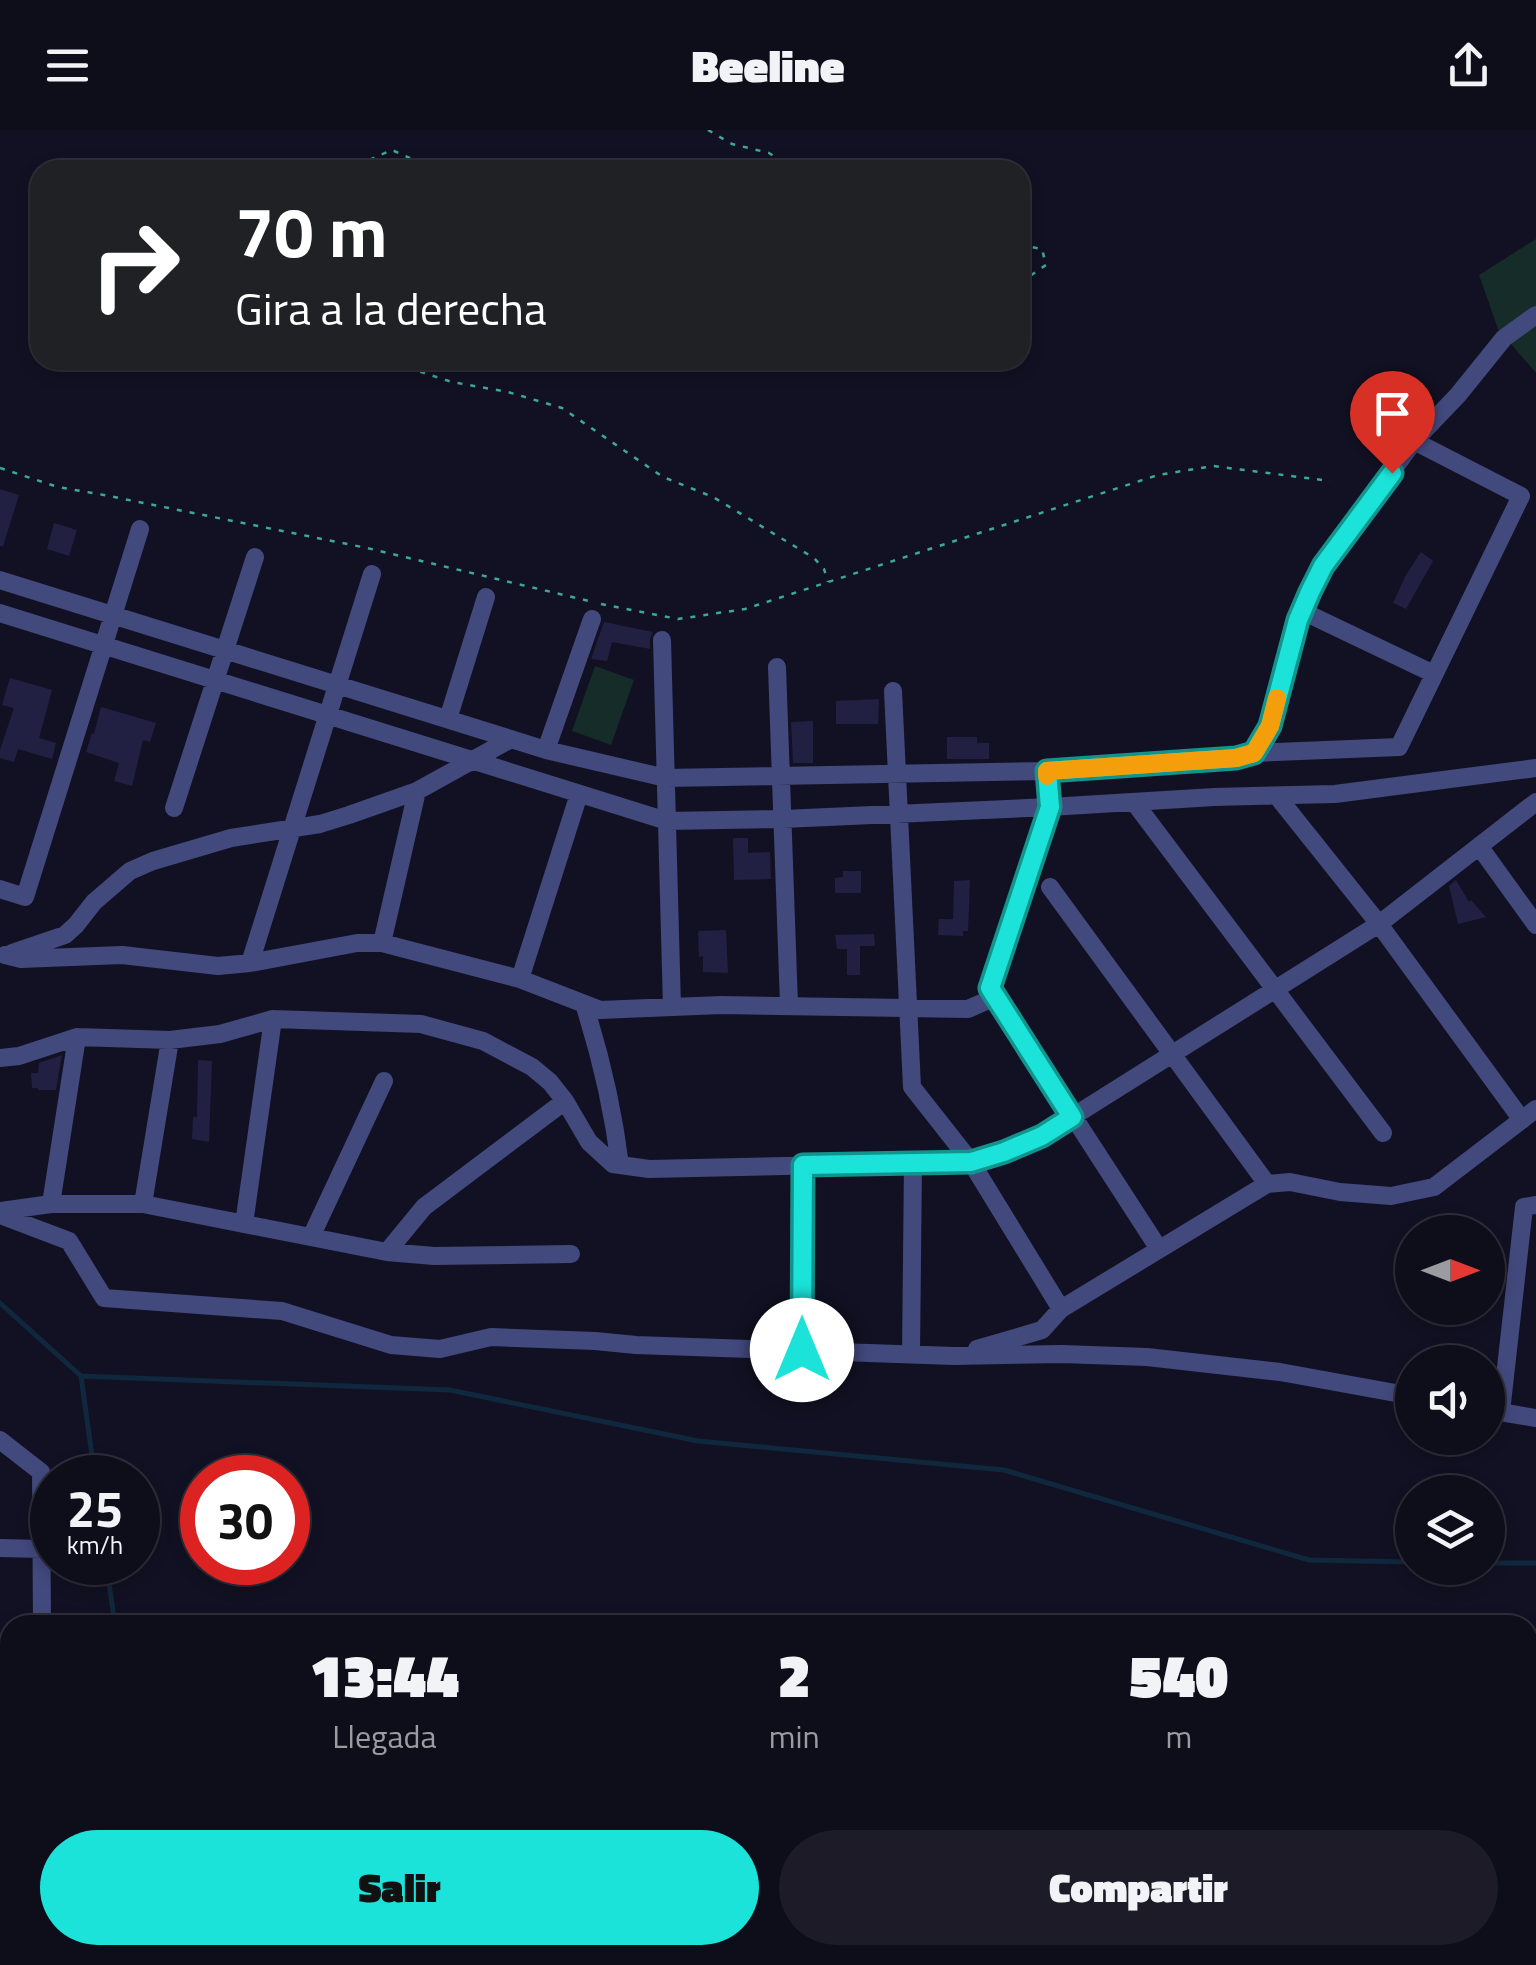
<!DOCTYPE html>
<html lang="es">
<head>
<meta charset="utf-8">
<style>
  body { margin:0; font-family:"Titillium Web",sans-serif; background:#1c1b27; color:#f1f3f6; height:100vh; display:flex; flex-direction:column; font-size:38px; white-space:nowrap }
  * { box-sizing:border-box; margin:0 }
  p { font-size:32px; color:#9b9ca2 }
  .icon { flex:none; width:55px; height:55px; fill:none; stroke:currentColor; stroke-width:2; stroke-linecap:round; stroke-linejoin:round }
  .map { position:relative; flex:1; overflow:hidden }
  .sheet { position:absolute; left:0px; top:1485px; width:1538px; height:350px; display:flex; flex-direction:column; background:#0e0d1a; border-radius:30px 30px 0 0; box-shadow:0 5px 15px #0003,0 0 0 2px #2e2d39 }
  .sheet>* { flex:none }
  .top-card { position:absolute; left:30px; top:30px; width:1000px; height:210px; border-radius:30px; box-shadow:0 5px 15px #0003,0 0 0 2px #2e2d39; background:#202124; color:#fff; overflow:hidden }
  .needle { width:65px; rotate:90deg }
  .controls { position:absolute; left:1395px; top:1085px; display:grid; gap:20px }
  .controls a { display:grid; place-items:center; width:110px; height:110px; border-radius:50%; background:#0e0d1a; box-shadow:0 5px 15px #0003,0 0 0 2px #2e2d39; font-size:50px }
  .speed { position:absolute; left:30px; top:1325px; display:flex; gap:20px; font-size:50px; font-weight:700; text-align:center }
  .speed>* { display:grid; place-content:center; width:130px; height:130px; border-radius:50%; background:#0e0d1a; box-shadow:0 5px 15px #0003,0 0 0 2px #2e2d39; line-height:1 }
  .speed small { font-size:25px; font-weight:400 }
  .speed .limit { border:15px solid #d22; background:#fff; color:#111 }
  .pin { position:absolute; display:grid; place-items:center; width:85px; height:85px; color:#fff; margin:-102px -42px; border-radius:50% 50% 50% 0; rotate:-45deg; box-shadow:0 0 10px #0007 }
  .pin .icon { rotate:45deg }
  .me { position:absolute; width:110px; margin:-55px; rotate:0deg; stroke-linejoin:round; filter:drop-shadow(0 0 8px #0008) }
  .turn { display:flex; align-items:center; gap:35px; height:210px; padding:0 40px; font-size:45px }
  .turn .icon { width:130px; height:130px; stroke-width:2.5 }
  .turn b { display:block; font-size:70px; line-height:85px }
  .eta { display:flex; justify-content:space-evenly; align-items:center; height:170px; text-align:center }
  .eta b { font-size:60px; font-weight:800; line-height:70px }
  .action { display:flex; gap:20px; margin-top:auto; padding:20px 40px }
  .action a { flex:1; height:115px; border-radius:60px; background:#1be3d9; color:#111; font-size:40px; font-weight:800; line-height:115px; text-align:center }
  .action a+a { background:#1c1b27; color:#f1f3f6 }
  header { display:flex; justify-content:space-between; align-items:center; height:130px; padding:0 40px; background:#0e0d1a; font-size:45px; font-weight:800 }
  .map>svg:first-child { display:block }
</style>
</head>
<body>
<header><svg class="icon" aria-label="menu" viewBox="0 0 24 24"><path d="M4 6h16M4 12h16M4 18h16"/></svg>Beeline<svg class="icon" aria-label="share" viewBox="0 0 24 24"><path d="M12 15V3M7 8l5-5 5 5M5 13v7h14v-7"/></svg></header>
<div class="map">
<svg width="1536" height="1835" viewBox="0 0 1536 1835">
  <rect width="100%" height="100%" fill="#121123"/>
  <path fill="#152c28" d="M1536,109V243L1498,199L1479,145Z
    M595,536L634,550L611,615L572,601Z"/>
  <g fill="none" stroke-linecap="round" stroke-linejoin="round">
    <path stroke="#10283d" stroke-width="5" d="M0,1173L81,1246L450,1260L698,1311L1004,1340L1309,1430L1412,1432
      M81,1246L95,1348
      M106,1432L115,1495
      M1488,1433H1536
      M140,1825L142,1835"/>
  </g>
  <path fill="#212042" d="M0,359L19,365L3,416H0Z
    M54,393L77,400L69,426L47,419Z
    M1421,422L1433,431L1406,479L1393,473L1406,445Z
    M604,492L653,502L650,509V519L612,512L607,531L591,529Z
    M10,548L52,560L39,608L56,613L52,629L18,619L14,632L0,628V620L14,578L2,575Z
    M879,569L878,594H836V571Z
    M101,577L156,593L150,612L143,610L132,656L114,651L119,633L86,622L92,603L94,604Z
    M813,591V633H793L791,592Z
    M947,607H977V613H989V629H947Z
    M733,708H748V723L770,722L771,749L734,750Z
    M843,741H861V763H835V748L843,747Z
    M970,750L968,801H963V806L938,805L939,789H953L954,751Z
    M1456,750L1469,772L1471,770L1486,787L1458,794L1449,756Z
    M726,800L728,843L703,842V826L699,827L698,801Z
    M874,804L875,816H860V845H847V819H837L835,805Z
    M62,925L56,960H38V958H32L31,943H38L39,933Z
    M198,930L212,931L209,1012L192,1009L193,987H197Z"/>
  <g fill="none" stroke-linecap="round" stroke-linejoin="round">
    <path stroke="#3da992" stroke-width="2.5" stroke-dasharray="5 8" stroke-linecap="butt" d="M708,0L732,14L769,23L794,40
      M346,40L392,20L437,40
      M1020,115L1042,119L1046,135L1027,148L1020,150
      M383,230L452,252L508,262L562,278L663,347L713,367L814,428L824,439L828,452
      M0,338L58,357L104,365L367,418L589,471
      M601,474L678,489L745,479L1158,345L1213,336L1330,351"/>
    <path stroke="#42497d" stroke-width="18" d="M0,450L546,620L666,648L1047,641L1050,677L783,689L667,691L0,483
      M1302,481L1434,544
      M662,510L672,877
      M777,537L789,875
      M893,561L912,957L971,1032L1061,1179
      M448,589L486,467
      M546,620L592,489
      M1254,623L1270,596L1298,490L1323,436L1414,311L1458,265L1504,208L1536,185
      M1047,641L1236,628L1254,623L1399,617L1521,366L1414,311
      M1277,666L1379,794L1522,990
      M1134,672L1383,1003
      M174,678L255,427
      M1479,716L1536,795
      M1050,757L1267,1054
      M0,759L25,767L140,399
      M382,813L417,661
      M12,823L65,805L76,795L94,772L130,741L153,731L231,708L320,694L349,685L417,661L511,609
      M5,825L21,829L122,825L218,836L250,833L357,813H382L520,849L600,880L721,875L968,879L986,871L1050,677L1214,667L1335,664L1536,638
      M250,833L372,444
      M520,849L579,664
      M990,858L1159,1119
      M584,874C601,927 613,979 620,1035
      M0,928L19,926L77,907L170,910L220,904L273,889L421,894L483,911L532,937L550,952L565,971L589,1012L613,1034L649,1039L971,1032L1004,1022L1042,1006L1379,794L1536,672
      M51,1074L77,907
      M143,1074L170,910
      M0,1081L51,1074H143L387,1122L434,1126L571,1124
      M0,1085L69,1111L104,1168L282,1181L391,1215L440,1219L491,1207L595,1211L636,1215L954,1226L1062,1224L1147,1227L1280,1242L1412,1266
      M244,1094L273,889
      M311,1107L384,951
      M387,1122L424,1077L565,971
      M977,1219L1042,1200L1061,1179L1267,1054L1290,1052L1340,1062L1391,1066L1434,1057L1536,979
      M802,1220L803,1035
      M911,1224L913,1032
      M1488,1280L1536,1288
      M1501,1282L1524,1077L1536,1075
      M0,1310L41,1342L42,1495
      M0,1418L42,1419
      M0,1611L10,1613
      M0,1824L10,1835
      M626,1825L629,1835
      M436,1835L437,1825
      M1165,1835L1167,1825"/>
  </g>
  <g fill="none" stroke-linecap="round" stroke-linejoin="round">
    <defs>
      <path id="route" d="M802,1220L803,1035L971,1032L1004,1022L1042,1006L1072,987L990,858L1050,677L1047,641L1236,628L1254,623L1270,596L1298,490L1310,462L1323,436L1392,343"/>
    </defs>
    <use href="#route" stroke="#12948d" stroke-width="25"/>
    <use href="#route" stroke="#1be3d9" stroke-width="18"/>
    <path stroke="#f59e0b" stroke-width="18" d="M1047,646V641L1236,628L1254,623L1270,596L1277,568"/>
  </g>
</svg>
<div class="controls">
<a><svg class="needle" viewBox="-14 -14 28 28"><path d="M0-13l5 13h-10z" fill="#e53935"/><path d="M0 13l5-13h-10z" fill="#9b9ca2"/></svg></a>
<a><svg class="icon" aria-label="sound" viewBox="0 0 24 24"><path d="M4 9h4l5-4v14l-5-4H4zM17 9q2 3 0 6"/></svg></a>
<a><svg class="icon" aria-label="layers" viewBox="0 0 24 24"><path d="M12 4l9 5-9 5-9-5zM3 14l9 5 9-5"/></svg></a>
</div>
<div class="speed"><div>25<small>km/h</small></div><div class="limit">30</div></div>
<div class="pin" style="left:1392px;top:343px;background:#d93025"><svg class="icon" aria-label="arrive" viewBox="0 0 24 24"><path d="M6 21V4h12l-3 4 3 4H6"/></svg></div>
<svg class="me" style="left:802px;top:1220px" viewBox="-20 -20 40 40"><circle r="19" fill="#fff"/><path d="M0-13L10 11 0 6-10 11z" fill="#1be3d9"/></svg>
<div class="top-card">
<div class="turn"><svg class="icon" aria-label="right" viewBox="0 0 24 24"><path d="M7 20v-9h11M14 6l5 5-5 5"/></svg><div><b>70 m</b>Gira a la derecha</div></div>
</div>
<section class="sheet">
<div class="eta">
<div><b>13:44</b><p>Llegada</p></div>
<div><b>2</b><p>min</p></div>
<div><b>540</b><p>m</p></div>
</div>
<div class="action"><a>Salir</a><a>Compartir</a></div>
</section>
</div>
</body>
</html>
